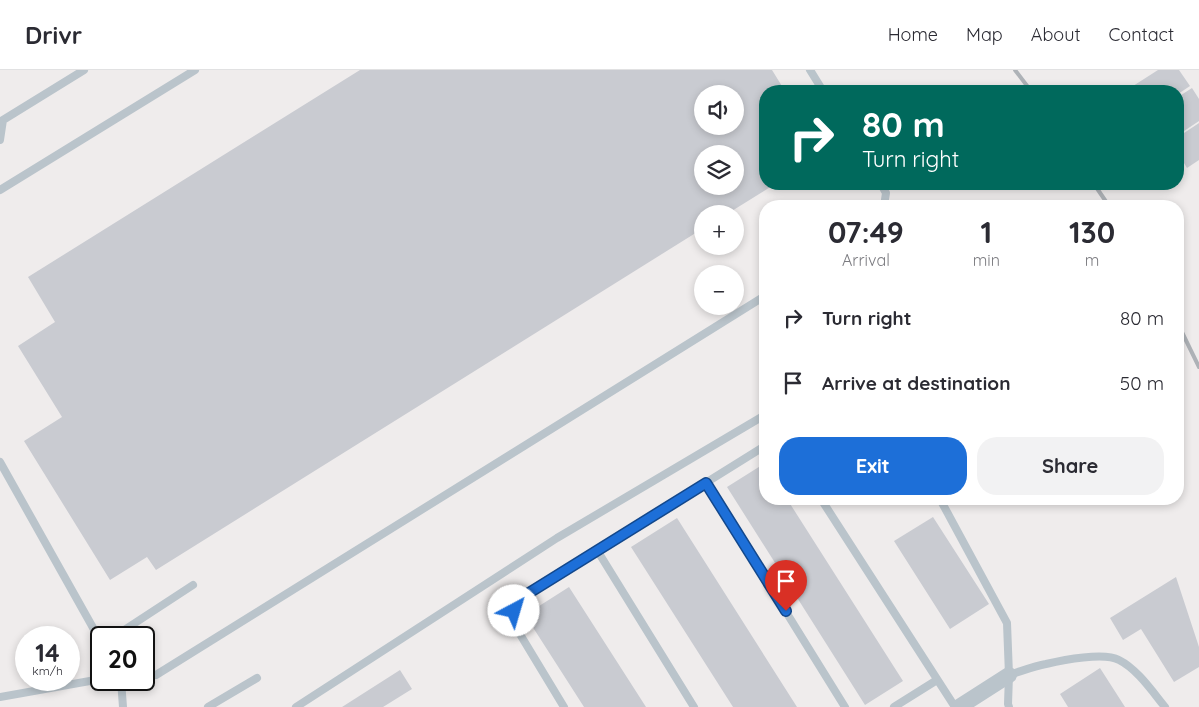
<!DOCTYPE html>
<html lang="en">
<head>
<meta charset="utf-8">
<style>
  body { margin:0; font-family:Quicksand,sans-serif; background:#f2f2f3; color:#2b2b33; height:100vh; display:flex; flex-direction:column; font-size:19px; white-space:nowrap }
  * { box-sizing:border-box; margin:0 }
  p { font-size:16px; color:#7c7c81 }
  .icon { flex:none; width:28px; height:28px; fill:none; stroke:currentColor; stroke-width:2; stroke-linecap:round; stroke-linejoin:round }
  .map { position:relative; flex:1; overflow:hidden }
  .sheet { position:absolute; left:759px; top:130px; width:425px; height:305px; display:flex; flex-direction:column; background:#fff; border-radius:20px; box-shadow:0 2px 8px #0003 }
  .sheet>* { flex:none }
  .guide { position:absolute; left:759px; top:15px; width:425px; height:105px; border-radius:20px; box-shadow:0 2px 8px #0003; background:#00695c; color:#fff; overflow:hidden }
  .controls { position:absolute; left:694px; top:15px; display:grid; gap:10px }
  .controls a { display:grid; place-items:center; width:50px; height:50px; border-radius:50%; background:#fff; box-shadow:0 2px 8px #0003; font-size:25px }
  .speed { position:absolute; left:15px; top:556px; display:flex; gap:10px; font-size:25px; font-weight:700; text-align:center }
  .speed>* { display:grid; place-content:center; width:65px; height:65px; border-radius:50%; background:#fff; box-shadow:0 2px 8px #0003; line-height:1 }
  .speed small { font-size:12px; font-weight:400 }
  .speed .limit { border:2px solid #111; border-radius:8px; background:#fff; color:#111 }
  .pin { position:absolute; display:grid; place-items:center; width:42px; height:42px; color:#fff; margin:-51px -21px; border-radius:50% 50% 50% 0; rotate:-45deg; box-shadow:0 0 5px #0007 }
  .pin .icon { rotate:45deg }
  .me { position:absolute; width:55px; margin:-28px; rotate:39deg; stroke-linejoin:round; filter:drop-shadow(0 0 4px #0008) }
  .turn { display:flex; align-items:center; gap:18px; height:105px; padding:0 20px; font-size:22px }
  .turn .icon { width:65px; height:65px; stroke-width:2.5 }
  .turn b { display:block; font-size:35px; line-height:42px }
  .eta { display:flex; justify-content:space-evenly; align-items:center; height:85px; text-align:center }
  .eta b { font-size:30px; font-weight:700; line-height:35px }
  .cta { display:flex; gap:10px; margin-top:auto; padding:10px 20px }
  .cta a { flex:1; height:58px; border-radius:20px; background:#1d6fd8; color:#fff; font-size:20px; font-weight:700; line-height:58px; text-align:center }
  .cta a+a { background:#f2f2f3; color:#2b2b33 }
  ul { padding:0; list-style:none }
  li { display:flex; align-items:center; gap:15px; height:65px; padding:0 20px }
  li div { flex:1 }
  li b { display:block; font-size:19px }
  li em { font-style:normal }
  header { display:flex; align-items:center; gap:30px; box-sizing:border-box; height:70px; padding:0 25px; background:#fff; border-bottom:1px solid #e1e1e2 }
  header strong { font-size:24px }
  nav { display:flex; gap:28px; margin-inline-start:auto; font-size:18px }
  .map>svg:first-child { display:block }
</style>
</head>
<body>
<header>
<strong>Drivr</strong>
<nav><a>Home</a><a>Map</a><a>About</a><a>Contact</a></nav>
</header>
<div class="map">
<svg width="1199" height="637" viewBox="0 0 1199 637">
  <rect width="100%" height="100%" fill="#efecec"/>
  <path fill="#c9cbd1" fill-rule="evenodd" d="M360,0H772L785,21H765V114H775L727,144H702V159L156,500L147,487L110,510L24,371L62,347L18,276L55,252L28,207ZM702,24H735V56H702ZM702,84H735V116H702Z
    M1158,0H1179L1190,16L1178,24V21H1137L1133,16Z
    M1192,18L1199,29V51L1178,65V27Z
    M1199,53V90L1187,98L1178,83V67Z
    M765,393V429H787L903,611L865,635L727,417Z
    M933,447L989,534L950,559L894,471Z
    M677,448L797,637H733L631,477Z
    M1176,507L1199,577V597L1174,612L1141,559L1123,570L1110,548Z
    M569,517L646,637H584L525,545Z
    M1100,598L1125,637H1068L1060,624Z
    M400,600L412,619L383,637H342Z"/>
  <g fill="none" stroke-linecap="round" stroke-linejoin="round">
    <path stroke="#bac4cb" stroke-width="8" d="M810,0L823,21
      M0,70L3,50L84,0
      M881,114L886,123L884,136
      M0,120L195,0
      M0,392L101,572
      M706,413L845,637
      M821,429L955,637
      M940,429L1007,553L1009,605L1008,634L1009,637
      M597,480L694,637
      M112,568L193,515
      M144,605H156L765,226
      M1009,605C1022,601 1034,596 1046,594C1063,590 1104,582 1119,590C1137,599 1152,621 1165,637
      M121,610L123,637
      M0,627L101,609
      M208,637L257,608
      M296,637L557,468L765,345
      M564,637L512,551L516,531L765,376
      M894,637L937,610"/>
    <path stroke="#bac4cb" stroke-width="16" d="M959,637L1009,605"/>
    <path stroke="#aeb2b7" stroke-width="4" d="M1015,0L1031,21
      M1094,114L1109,136
      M1178,254L1199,297"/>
  </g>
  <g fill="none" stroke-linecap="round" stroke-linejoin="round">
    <defs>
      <path id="route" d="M514,541L516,531L706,413L786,541"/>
    </defs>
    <use href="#route" stroke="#13488c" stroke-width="12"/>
    <use href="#route" stroke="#1d6fd8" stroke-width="9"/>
  </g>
</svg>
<div class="controls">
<a><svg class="icon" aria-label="sound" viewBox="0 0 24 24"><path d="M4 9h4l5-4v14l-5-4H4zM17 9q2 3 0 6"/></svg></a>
<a><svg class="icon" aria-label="layers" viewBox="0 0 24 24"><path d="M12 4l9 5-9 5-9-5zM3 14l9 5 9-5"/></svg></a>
<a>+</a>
<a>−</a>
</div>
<div class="speed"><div>14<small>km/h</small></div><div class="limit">20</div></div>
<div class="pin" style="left:786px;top:541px;background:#d93025"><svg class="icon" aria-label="arrive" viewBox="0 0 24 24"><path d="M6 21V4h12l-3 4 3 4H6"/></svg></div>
<svg class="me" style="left:514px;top:541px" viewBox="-20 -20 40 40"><circle r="19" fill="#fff"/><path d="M0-13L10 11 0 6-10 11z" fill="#1d6fd8"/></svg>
<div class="guide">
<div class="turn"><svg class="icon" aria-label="right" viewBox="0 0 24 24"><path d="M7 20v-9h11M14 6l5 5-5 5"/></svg><div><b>80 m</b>Turn right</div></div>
</div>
<section class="sheet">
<div class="eta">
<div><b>07:49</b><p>Arrival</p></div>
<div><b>1</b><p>min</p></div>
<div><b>130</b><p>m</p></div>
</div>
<ul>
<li><svg class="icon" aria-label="right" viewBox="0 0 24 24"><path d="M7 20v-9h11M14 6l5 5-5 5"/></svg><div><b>Turn right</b></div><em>80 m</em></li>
<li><svg class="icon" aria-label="arrive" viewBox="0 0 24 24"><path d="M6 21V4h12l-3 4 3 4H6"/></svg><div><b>Arrive at destination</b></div><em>50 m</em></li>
</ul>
<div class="cta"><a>Exit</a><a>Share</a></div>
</section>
</div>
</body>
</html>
